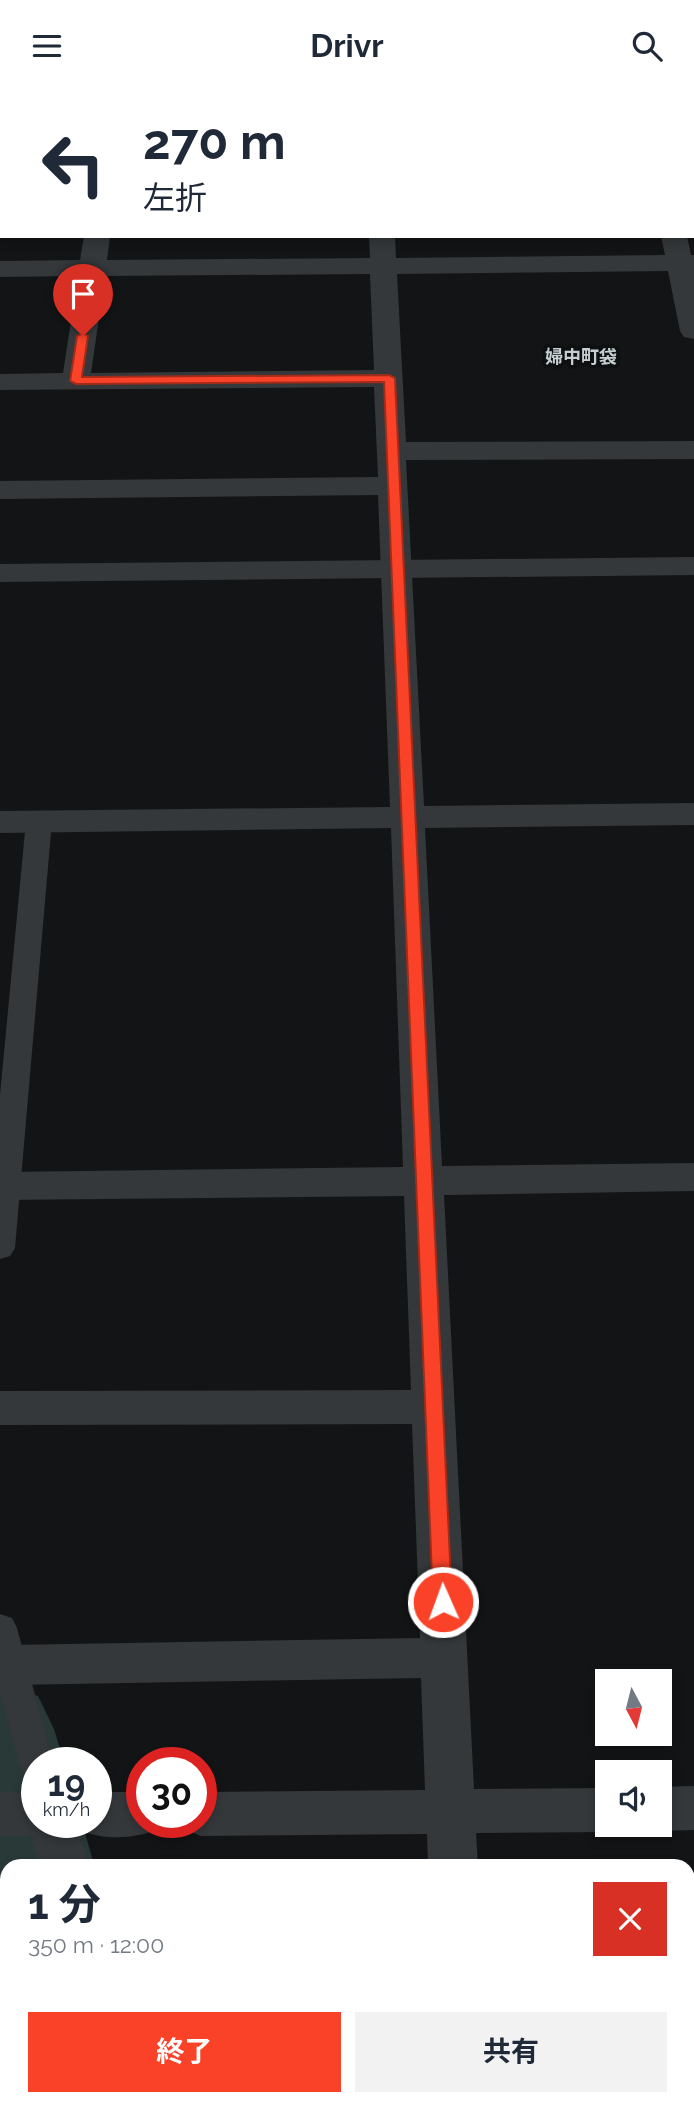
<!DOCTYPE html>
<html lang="ja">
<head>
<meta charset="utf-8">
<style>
  body { margin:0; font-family:Raleway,"Noto Sans JP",sans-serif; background:#f2f2f3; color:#1f2937; height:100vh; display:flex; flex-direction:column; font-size:26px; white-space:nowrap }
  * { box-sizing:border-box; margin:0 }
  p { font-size:23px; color:#747a83 }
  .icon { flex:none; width:38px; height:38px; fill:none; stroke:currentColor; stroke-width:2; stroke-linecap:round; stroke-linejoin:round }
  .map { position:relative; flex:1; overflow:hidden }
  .drawer { position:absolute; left:0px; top:1768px; width:695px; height:247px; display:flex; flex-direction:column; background:#fff; border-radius:21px 21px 0 0; box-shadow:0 4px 10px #0003 }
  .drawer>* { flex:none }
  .banner { position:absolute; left:0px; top:0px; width:695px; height:147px; box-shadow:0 4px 10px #0003; background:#fff; color:#1f2937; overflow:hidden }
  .needle { width:46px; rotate:173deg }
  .fabs { position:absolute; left:595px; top:1578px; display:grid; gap:14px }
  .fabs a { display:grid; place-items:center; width:77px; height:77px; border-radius:0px; background:#fff; box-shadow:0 4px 10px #0003; font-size:35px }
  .speed { position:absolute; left:21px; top:1656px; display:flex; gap:14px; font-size:35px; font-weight:700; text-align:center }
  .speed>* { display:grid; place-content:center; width:91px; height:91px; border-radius:50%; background:#fff; box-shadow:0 4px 10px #0003; line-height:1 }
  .speed small { font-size:18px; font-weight:400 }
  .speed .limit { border:10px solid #d22; background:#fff; color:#111 }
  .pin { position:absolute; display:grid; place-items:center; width:60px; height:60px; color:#fff; margin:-72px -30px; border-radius:50% 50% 50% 0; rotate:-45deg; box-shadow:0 0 7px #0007 }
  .pin .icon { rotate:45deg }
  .me { position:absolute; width:77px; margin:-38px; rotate:358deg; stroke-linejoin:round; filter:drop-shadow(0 0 5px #0008) }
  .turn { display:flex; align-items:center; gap:24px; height:147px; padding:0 28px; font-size:32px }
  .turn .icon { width:91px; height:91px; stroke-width:2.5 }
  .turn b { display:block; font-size:49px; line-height:60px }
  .round { display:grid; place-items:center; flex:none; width:74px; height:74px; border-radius:0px; background:#f2f2f3 }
  .overview { display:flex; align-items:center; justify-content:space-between; height:119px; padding:0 28px }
  h1 { font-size:42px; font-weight:700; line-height:52px }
  .button { display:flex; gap:14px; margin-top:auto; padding:14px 28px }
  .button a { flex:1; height:80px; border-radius:0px; background:#f94227; color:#fff; font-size:28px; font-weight:700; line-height:80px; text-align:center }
  .button a+a { background:#f2f2f3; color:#1f2937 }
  header { display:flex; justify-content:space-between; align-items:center; height:91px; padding:0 28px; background:#fff; font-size:32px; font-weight:700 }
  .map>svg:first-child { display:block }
</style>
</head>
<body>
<header><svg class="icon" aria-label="menu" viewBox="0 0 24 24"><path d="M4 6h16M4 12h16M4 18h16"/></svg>Drivr<svg class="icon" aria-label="search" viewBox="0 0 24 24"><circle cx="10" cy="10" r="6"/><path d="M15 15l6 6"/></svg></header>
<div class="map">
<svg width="694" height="2013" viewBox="0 0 694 2013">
  <rect width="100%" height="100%" fill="#131415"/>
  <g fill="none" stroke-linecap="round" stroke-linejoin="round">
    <path fill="#293938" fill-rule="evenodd" d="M0,1591L38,1605L54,1638L64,1671H37V1731H82L94,1774H7V1814L0,1811Z
      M41,2007H161L162,2013H42Z"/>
    <path fill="#34383a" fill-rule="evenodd" d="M39,722L48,724L52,730L15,1157L10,1165L0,1168V1004L26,730L30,724Z
      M0,1523L12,1527L17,1537L53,1671H37V1690L25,1686L20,1675L0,1601Z"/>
    <path fill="#34383a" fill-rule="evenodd" d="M104,0H128L103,2Z
      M363,0H387L388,2H364Z
      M552,0H694V8L693,2Z
      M84,145H110L107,169L370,167L369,145H395L396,167L665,164L661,145H687L691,164H694V248L684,246L680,240L668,180L397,183L406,351L694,350V368L406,369L424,715L694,712V734L425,737L442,1075L694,1072V1100L444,1104L474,1698L607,1697V1734H624L607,1741L476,1742L478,1774H428L427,1743L201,1745L184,1738L180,1731H201V1701L425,1699L421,1587L10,1594L0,1590V1558L10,1554L420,1547L412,1333L0,1334V1300L411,1299L404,1105L0,1109V1083L5,1081L403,1076L391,737L0,742V720L390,716L378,404L0,408V390L378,386L374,296L0,299V283L63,282L78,185L0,186V170L80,169ZM370,183L374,279L91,282L105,185Z
      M694,1695V1739L660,1740L645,1734H660V1696Z
      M0,1701H37V1731H96V1701H142V1731H163L159,1738C135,1748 102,1750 78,1738L89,1774H39L31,1745H0Z
      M103,2007H155L156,2013H104Z
      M432,2007H484V2013H432Z"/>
    <path fill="#34383a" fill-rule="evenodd" d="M694,466V484L0,491V473Z"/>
  </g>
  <path fill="#f94227" stroke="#a22b19" stroke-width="2" d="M83,242L88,245L82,286L389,284L395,287L452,1511L449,1517H436L433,1511L384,291L76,293L70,290L77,245Z"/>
  <g text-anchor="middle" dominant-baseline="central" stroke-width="7" stroke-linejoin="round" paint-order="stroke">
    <g font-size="18" font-weight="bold" fill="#c5cfd2" stroke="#0e0f10">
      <text x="581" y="265">婦中町袋</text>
    </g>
  </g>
</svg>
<div class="fabs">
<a><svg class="needle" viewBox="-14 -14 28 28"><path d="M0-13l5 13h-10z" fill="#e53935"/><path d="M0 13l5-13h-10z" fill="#747a83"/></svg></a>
<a><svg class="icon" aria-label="sound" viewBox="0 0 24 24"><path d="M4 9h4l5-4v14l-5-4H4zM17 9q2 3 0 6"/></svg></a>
</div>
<div class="speed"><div>19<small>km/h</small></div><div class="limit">30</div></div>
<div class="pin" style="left:83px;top:245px;background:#d93025"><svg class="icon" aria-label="arrive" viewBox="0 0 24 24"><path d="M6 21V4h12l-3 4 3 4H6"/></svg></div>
<svg class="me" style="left:443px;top:1511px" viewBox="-20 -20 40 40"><circle r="17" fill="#f94227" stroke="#fff" stroke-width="3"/><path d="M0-11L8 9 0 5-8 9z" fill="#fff"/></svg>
<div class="banner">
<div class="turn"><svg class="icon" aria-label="left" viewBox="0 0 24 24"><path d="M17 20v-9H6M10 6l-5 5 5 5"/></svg><div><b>270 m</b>左折</div></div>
</div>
<section class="drawer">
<div class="overview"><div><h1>1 分</h1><p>350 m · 12:00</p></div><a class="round" style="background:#d93025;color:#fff"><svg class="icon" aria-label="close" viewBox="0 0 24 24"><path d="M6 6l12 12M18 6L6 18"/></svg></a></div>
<div class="button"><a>終了</a><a>共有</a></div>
</section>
</div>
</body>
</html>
